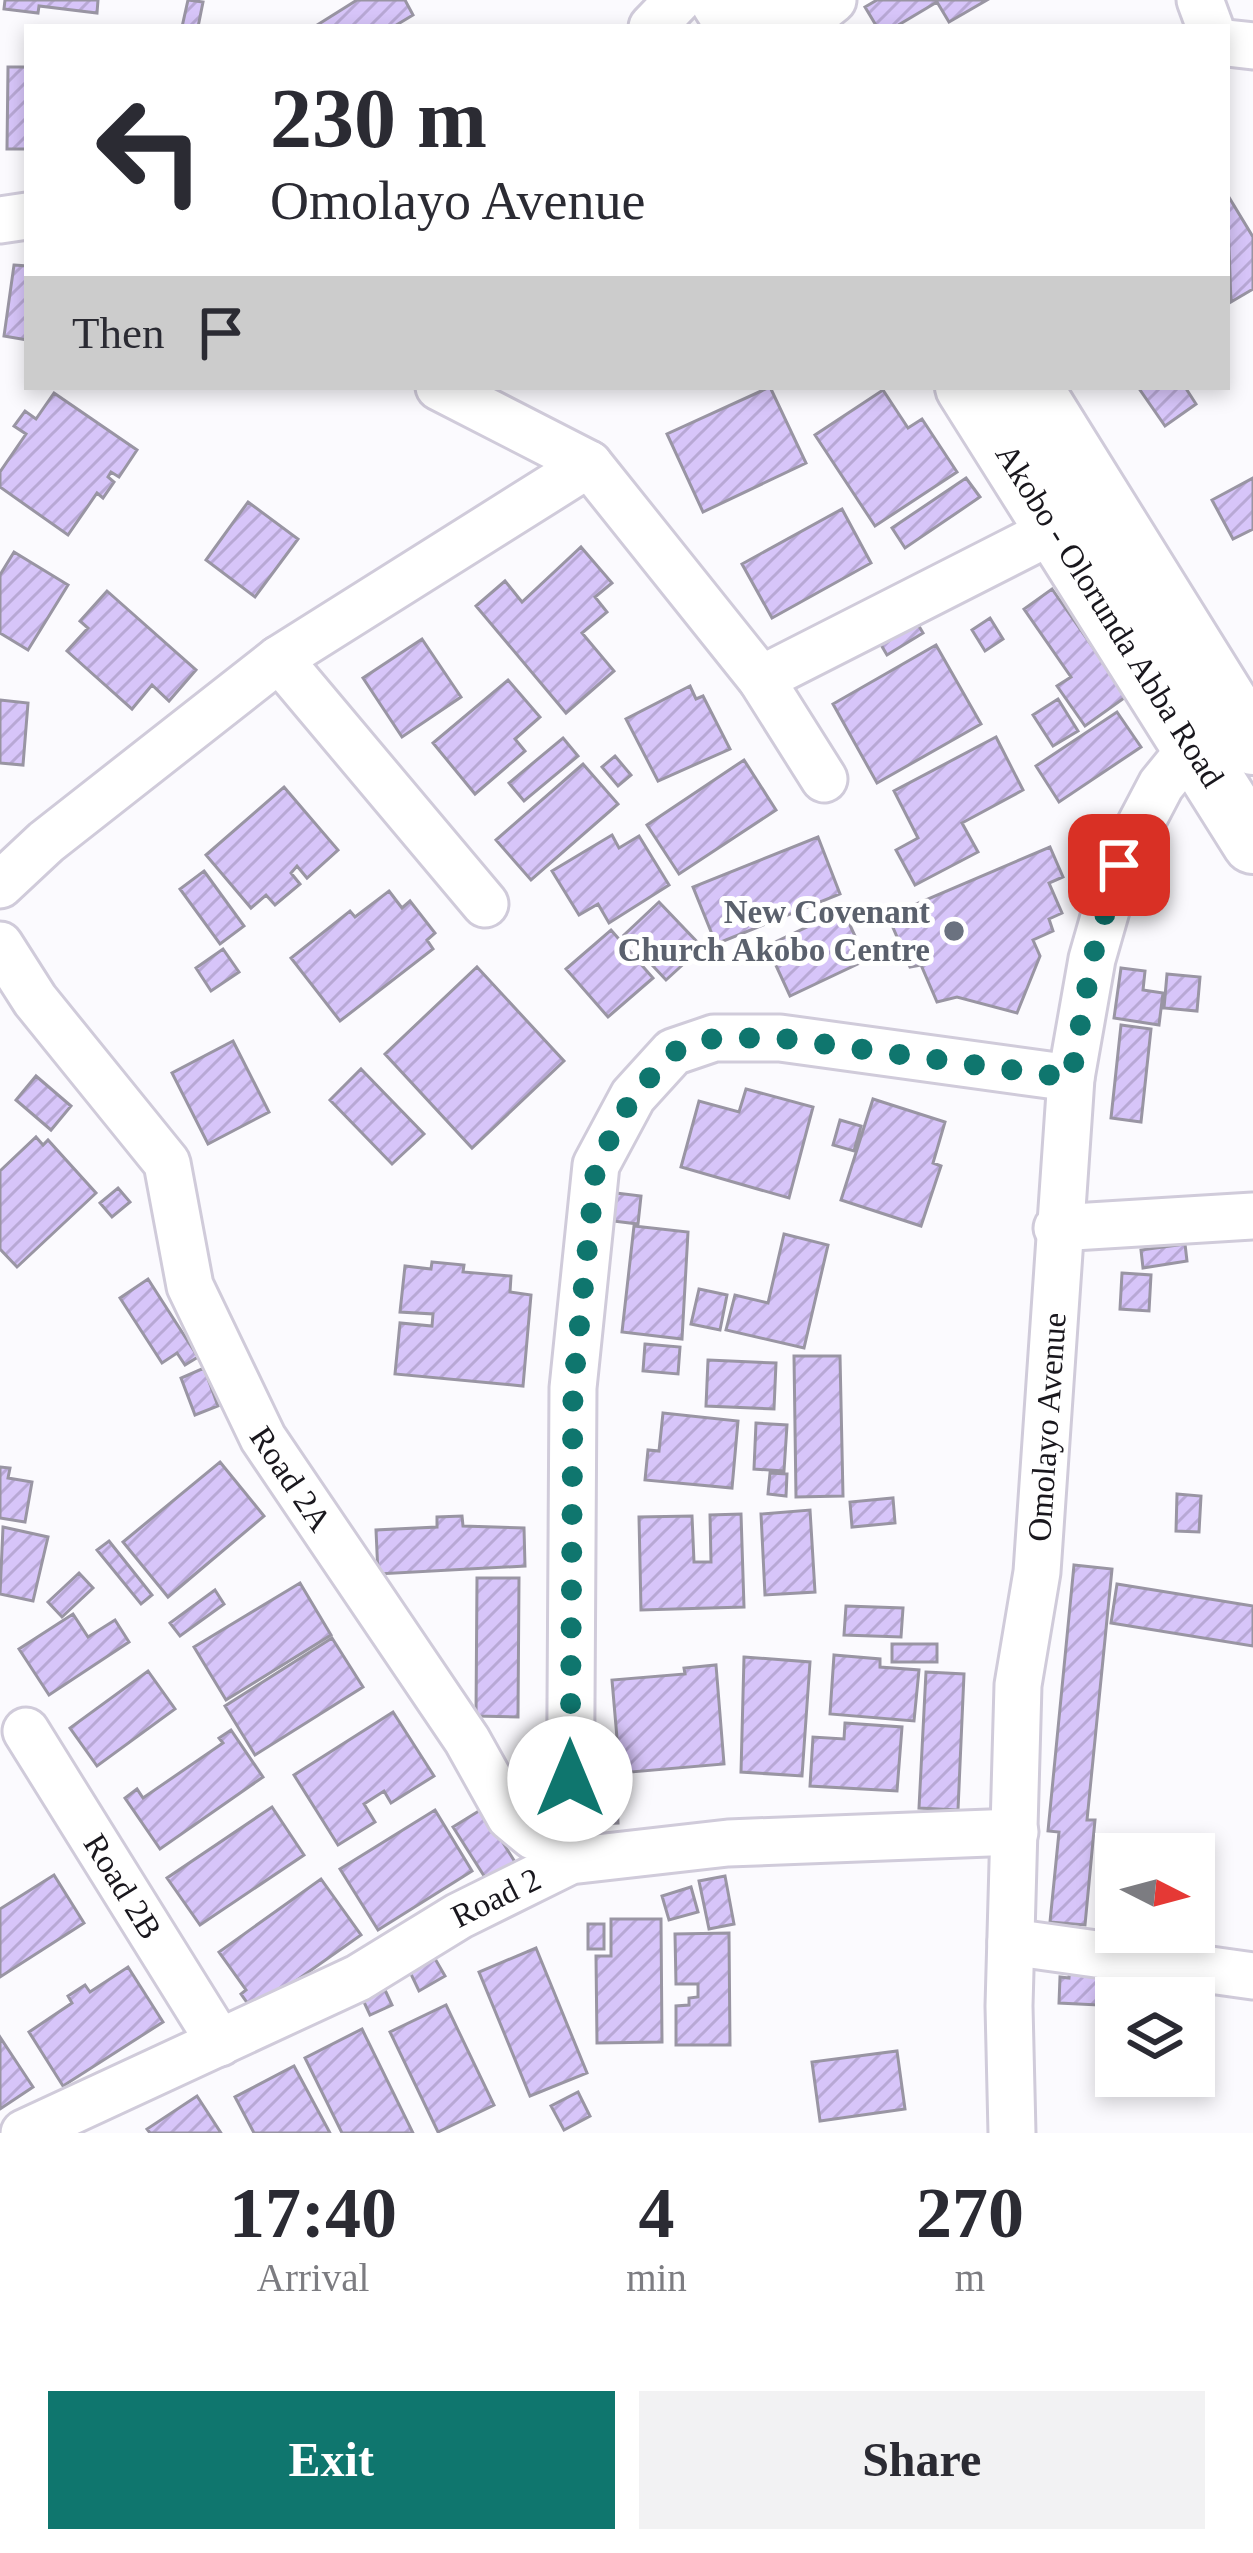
<!DOCTYPE html>
<html lang="en">
<head>
<meta charset="utf-8">
<style>
  body { margin:0; font-family:Georgia,serif; background:#f2f2f3; color:#2b2b33; height:100vh; display:flex; flex-direction:column; font-size:45px; white-space:nowrap }
  * { box-sizing:border-box; margin:0 }
  p { font-size:39px; color:#7c7c81 }
  .icon { flex:none; width:66px; height:66px; fill:none; stroke:currentColor; stroke-width:2; stroke-linecap:round; stroke-linejoin:round }
  .map { position:relative; height:2133px; overflow:hidden }
  .side { display:flex; flex-direction:column; background:#fff; flex:1 }
  .side>* { flex:none }
  .hud { position:absolute; left:24px; top:24px; width:1206px; height:366px; border-radius:0px; box-shadow:0 6px 18px #0003; background:#fff; color:#2b2b33; overflow:hidden }
  .needle { width:78px; rotate:96deg }
  .buttons { position:absolute; left:1095px; top:1833px; display:grid; gap:24px }
  .buttons a { display:grid; place-items:center; width:120px; height:120px; border-radius:0px; background:#fff; box-shadow:0 6px 18px #0003; font-size:60px }
  .pin { position:absolute; display:grid; place-items:center; width:102px; height:102px; color:#fff; margin:-51px; border-radius:24px; box-shadow:0 6px 18px #0006 }
  .me { position:absolute; width:132px; margin:-66px; rotate:0deg; stroke-linejoin:round; filter:drop-shadow(0 0 9px #0008) }
  .turn { display:flex; align-items:center; gap:42px; height:252px; padding:0 48px; font-size:54px }
  .turn .icon { width:156px; height:156px; stroke-width:2.5 }
  .turn b { display:block; font-size:84px; line-height:102px }
  .then { display:flex; align-items:center; height:114px; padding:0 48px; background:#0003; gap:24px; font-size:45px }
  .eta { display:flex; justify-content:space-evenly; align-items:center; height:204px; text-align:center }
  .eta b { font-size:72px; font-weight:700; line-height:84px }
  .action { display:flex; gap:24px; margin-top:auto; padding:24px 48px }
  .action a { flex:1; height:138px; border-radius:0px; background:#0f766e; color:#fff; font-size:48px; font-weight:700; line-height:138px; text-align:center }
  .action a+a { background:#f2f2f3; color:#2b2b33 }
  .map>svg:first-child { display:block }
</style>
</head>
<body>
<div class="map">
<svg width="1253" height="2133" viewBox="0 0 1253 2133">
  <defs>
    <pattern id="building-hatch" width="6" height="6" patternUnits="userSpaceOnUse" patternTransform="scale(3)"><rect width="6" height="6" fill="#d7c5f9"/><path d="M-1 1l2-2M0 6l6-6M5 7l2-2" fill="none" stroke="#b8a8d5"/></pattern>
  </defs>
  <rect width="100%" height="100%" fill="#fbfafe"/>
  <path fill="url(#building-hatch)" stroke="#9995a3" stroke-width="3" d="M5,0H98L97,13L39,6L38,13L4,9Z
    M188,0L203,2L198,27H182Z
    M357,0H405L413,15L393,27H314Z
    M877,0H987L949,22L937,2L895,27H877L865,7Z
    M8,67H27V149H7Z
    M1227,194L1253,237V289L1231,302Z
    M14,265L27,266V340L4,336Z
    M770,387L806,463L703,512L667,434Z
    M1138,387H1185L1196,404L1165,426Z
    M883,390L908,428L922,419L957,472L875,526L815,435Z
    M54,393L137,450L119,477L111,472L108,477L114,482L103,498L97,493L68,535L0,487V472L26,434L14,426L25,411L36,419Z
    M966,478L980,497L905,548L892,528Z
    M1253,478V529L1233,539L1212,500Z
    M248,502L298,539L255,597L206,560Z
    M842,509L871,563L772,618L742,564Z
    M581,547L612,583L595,597L607,612L582,633L614,671L566,713L476,606L505,581L522,602Z
    M14,552L68,585L28,650L0,633V575Z
    M1052,589L1127,696L1085,726L1057,686L1071,677L1024,609Z
    M107,591L196,670L169,701L152,685L132,709L67,651L88,628L80,621Z
    M913,616L923,633L887,655L877,638Z
    M990,618L1003,639L985,651L972,630Z
    M422,639L461,697L402,737L363,678Z
    M936,645L981,724L877,783L833,704Z
    M508,680L540,717L515,739L525,751L475,794L433,743Z
    M690,686L696,699L703,696L730,749L658,781L626,719Z
    M1058,699L1078,731L1053,746L1033,715Z
    M0,700L28,703L23,765L0,763Z
    M1117,712L1141,747L1059,802L1036,766Z
    M996,737L1023,790L962,823L978,852L915,885L896,850L918,838L894,791Z
    M563,738L578,756L524,801L509,783Z
    M615,756L631,775L618,786L602,767Z
    M744,760L776,810L679,874L647,825Z
    M583,764L618,804L531,880L496,840Z
    M284,787L338,850L307,878L297,866L291,873L300,884L275,905L266,895L251,908L206,855Z
    M612,835L619,848L639,836L669,885L609,923L598,904L579,915L552,871Z
    M818,837L840,894L716,944L693,887Z
    M1050,847L1063,877L1049,883L1062,913L1049,919L1053,931L1033,940L1040,956L1017,1013L957,997L937,1002L921,965L910,967L888,916Z
    M204,871L244,926L220,944L180,889Z
    M389,891L402,908L410,901L435,933L427,940L433,949L340,1021L291,958L350,911L355,917Z
    M659,902L702,947L666,980L624,935Z
    M843,910L866,960L790,996L767,946Z
    M611,930L653,978L608,1017L566,969Z
    M223,949L239,972L211,991L196,968Z
    M477,967L564,1061L472,1148L385,1054Z
    M1121,968L1145,971L1143,990L1163,993L1159,1025L1114,1018Z
    M1167,974L1200,977L1197,1011L1164,1008Z
    M1121,1025L1151,1029L1141,1122L1111,1118Z
    M233,1041L269,1112L208,1144L172,1073Z
    M361,1069L424,1134L392,1164L330,1100Z
    M36,1076L71,1106L51,1130L16,1100Z
    M746,1089L813,1107L789,1198L681,1167L699,1101L739,1112Z
    M873,1099L945,1122L933,1163L941,1166L921,1226L841,1200Z
    M840,1120L861,1126L854,1151L833,1145Z
    M36,1137L43,1145L48,1140L96,1193L17,1267L0,1249V1171Z
    M118,1188L130,1202L112,1217L100,1203Z
    M616,1193L641,1196L638,1224L613,1221Z
    M634,1226L688,1232L682,1339L622,1332Z
    M784,1234L828,1245L804,1348L726,1330L735,1295L768,1303Z
    M1185,1244L1187,1261L1143,1268L1141,1250Z
    M432,1262L464,1265L463,1272L511,1276L510,1292L531,1295L523,1386L395,1374L400,1323L432,1326L433,1314L400,1312L405,1266L431,1269Z
    M1122,1273L1151,1275L1149,1311L1120,1309Z
    M148,1279L198,1357L185,1365L177,1353L162,1363L120,1298Z
    M699,1289L727,1295L720,1330L691,1324Z
    M645,1344L680,1347L678,1374L643,1371Z
    M794,1356H840L843,1496L796,1497Z
    M708,1360L776,1363L774,1409L706,1406Z
    M204,1368L218,1406L195,1415L181,1378Z
    M663,1413L738,1421L732,1488L645,1480L648,1450L659,1451Z
    M756,1423L787,1425L784,1471L754,1469Z
    M220,1462L264,1516L168,1597L123,1542Z
    M0,1467L10,1468L8,1478L32,1482L25,1522L0,1518Z
    M770,1473L787,1474L786,1496L768,1494Z
    M1177,1494L1201,1496L1199,1532L1176,1531Z
    M893,1498L895,1523L852,1527L850,1502Z
    M810,1510L815,1592L765,1595L761,1514Z
    M741,1514L744,1607L641,1610L639,1517L692,1516L694,1562H711L710,1515Z
    M462,1516L463,1526L524,1528L525,1566L378,1574L376,1530L437,1527V1517Z
    M3,1527L48,1537L33,1601L0,1594Z
    M109,1541L152,1595L141,1604L97,1550Z
    M1074,1565L1112,1569L1087,1820H1095L1085,1925L1050,1922L1059,1832L1048,1831Z
    M79,1573L93,1588L62,1617L48,1602Z
    M477,1578H519L518,1717L476,1716Z
    M300,1583L331,1635L226,1700L194,1647Z
    M1117,1584L1253,1606V1646L1111,1623Z
    M215,1590L224,1604L180,1636L170,1623Z
    M846,1606L903,1608L901,1637L844,1635Z
    M73,1614L88,1637L115,1620L129,1642L49,1695L19,1649Z
    M332,1638L363,1687L255,1755L225,1706Z
    M892,1644H937V1662H892Z
    M834,1655L880,1659V1667L919,1670L914,1721L830,1714Z
    M744,1657L810,1662L802,1776L741,1772Z
    M716,1665L724,1764L620,1773L612,1680L685,1674L684,1668Z
    M148,1671L175,1709L97,1766L70,1728Z
    M926,1672L964,1674L958,1810L919,1808Z
    M393,1712L434,1776L391,1803L384,1791L364,1804L375,1822L338,1845L294,1775Z
    M845,1723L902,1727L897,1791L810,1786L813,1737L844,1739Z
    M231,1730L263,1777L160,1849L125,1798L137,1789L143,1798L223,1743L219,1738Z
    M617,1789L618,1823L595,1824L594,1790Z
    M272,1807L304,1855L200,1925L167,1878Z
    M482,1809L515,1862L486,1879L453,1827Z
    M435,1810L472,1871L378,1930L340,1869Z
    M54,1875L84,1923L0,1977V1909Z
    M725,1876L734,1924L709,1929L699,1881Z
    M321,1879L361,1935L253,2011L241,1994L246,1990L219,1952Z
    M691,1887L698,1912L669,1920L662,1896Z
    M611,1919H661L662,2042L597,2043L596,1956H611Z
    M588,1924H604V1949H588Z
    M729,1933L730,2045H676V2006L689,2005V1998L698,1997V1984H676L675,1934Z
    M536,1948L587,2073L530,2096L479,1972Z
    M434,1957L445,1976L419,1991L409,1970Z
    M1071,1957L1102,1959L1098,2005L1059,2003L1060,1977L1069,1978Z
    M128,1967L163,2022L63,2086L29,2032L72,2003L68,1996L85,1985L90,1992Z
    M1106,1980L1139,1987L1137,1998H1116V2021L1098,2018Z
    M385,1990L392,2005L370,2015L363,2000Z
    M446,2005L494,2105L438,2132L390,2032Z
    M362,2029L413,2133H342L305,2058Z
    M0,2037L33,2087L0,2109Z
    M897,2051L905,2109L820,2121L812,2062Z
    M294,2066L330,2133H254L235,2097Z
    M578,2092L590,2116L564,2130L551,2106Z
    M197,2096L221,2133H150L147,2129Z"/>
  <g fill="none" stroke-linecap="round" stroke-linejoin="round">
    <defs>
      <g id="minor">
        <path d="M1200,0L1210,27"/>
        <path d="M802,25L833,0"/>
        <path d="M652,27L678,0"/>
        <path d="M1227,43L1253,46"/>
        <path d="M0,220L27,216"/>
        <path d="M439,387L589,464L761,679L824,779"/>
        <path d="M279,659L485,904"/>
        <path d="M761,679L1056,529"/>
        <path d="M0,885L46,842L279,659L589,464"/>
        <path id="s1" d="M0,945L35,1000L167,1163L190,1286L263,1438L467,1740L510,1817L533,1836L570,1822"/>
        <path d="M1057,1228L1253,1216"/>
        <path id="s2" d="M26,1731L220,2043"/>
        <path d="M570,1861L573,1388L596,1165L633,1096L673,1052L714,1038H780L1071,1078"/>
        <path d="M1011,1942L1253,1976"/>
        <path id="s3" d="M24,2133L358,1978L459,1916L570,1861L728,1843L1015,1832"/>
        <path id="s4" d="M1012,2133L1009,2006L1018,1685L1037,1572L1071,1078L1092,959L1119,865L1161,785L1191,748"/>
      </g>
      <g id="major">
        <path d="M721,0L738,27"/>
        <path d="M786,0L803,27"/>
        <path id="s5" d="M966,387L1253,843"/>
        <path d="M1031,387L1253,744"/>
      </g>
    </defs>
    <use href="#minor" stroke="#d0cbda" stroke-width="51"/>
    <use href="#major" stroke="#d0cbda" stroke-width="66"/>
    <use href="#minor" stroke="#fff" stroke-width="45"/>
    <use href="#major" stroke="#fff" stroke-width="60"/>
  </g>
  <g fill="none" stroke-linecap="round" stroke-linejoin="round">
    <path stroke="#0f766e" stroke-width="21" stroke-dasharray="0 37.8" d="M570,1779L573,1388L596,1165L633,1096L673,1052L715,1038H780L1071,1078L1092,959L1119,865"/>
  </g>
  <circle fill="#6b7280" stroke="#fff" stroke-width="4.5" cx="954" cy="931" r="12"/>
  <g text-anchor="middle" dominant-baseline="central" stroke-width="10" stroke-linejoin="round" paint-order="stroke">
    <g font-size="33" fill="#19171d" stroke="#fff">
      <text stroke="none"><textPath href="#s5" startOffset="270">Akobo - Olorunda Abba Road</textPath></text>
      <text stroke="none"><textPath href="#s4" startOffset="708">Omolayo Avenue</textPath></text>
      <text stroke="none"><textPath href="#s1" startOffset="618">Road 2A</textPath></text>
      <text stroke="none"><textPath href="#s2" startOffset="183">Road 2B</textPath></text>
      <text stroke="none"><textPath href="#s3" startOffset="528">Road 2</textPath></text>
    </g>
    <g font-size="33" font-weight="bold" fill="#5b616d" stroke="#fff" text-anchor="end">
      <text x="930" y="912">New Covenant<tspan x="930" dy="38">Church Akobo Centre</tspan></text>
    </g>
  </g>
</svg>
<div class="buttons">
<a><svg class="needle" viewBox="-14 -14 28 28"><path d="M0-13l5 13h-10z" fill="#e53935"/><path d="M0 13l5-13h-10z" fill="#7c7c81"/></svg></a>
<a><svg class="icon" aria-label="layers" viewBox="0 0 24 24"><path d="M12 4l9 5-9 5-9-5zM3 14l9 5 9-5"/></svg></a>
</div>
<div class="pin" style="left:1119px;top:865px;background:#d93025"><svg class="icon" aria-label="arrive" viewBox="0 0 24 24"><path d="M6 21V4h12l-3 4 3 4H6"/></svg></div>
<svg class="me" style="left:570px;top:1779px" viewBox="-20 -20 40 40"><circle r="19" fill="#fff"/><path d="M0-13L10 11 0 6-10 11z" fill="#0f766e"/></svg>
<div class="hud">
<div class="turn"><svg class="icon" aria-label="left" viewBox="0 0 24 24"><path d="M17 20v-9H6M10 6l-5 5 5 5"/></svg><div><b>230 m</b>Omolayo Avenue</div></div>
<div class="then">Then<svg class="icon" aria-label="arrive" viewBox="0 0 24 24"><path d="M6 21V4h12l-3 4 3 4H6"/></svg></div>
</div>
</div>
<section class="side">
<div class="eta">
<div><b>17:40</b><p>Arrival</p></div>
<div><b>4</b><p>min</p></div>
<div><b>270</b><p>m</p></div>
</div>
<div class="action"><a>Exit</a><a>Share</a></div>
</section>
</body>
</html>
